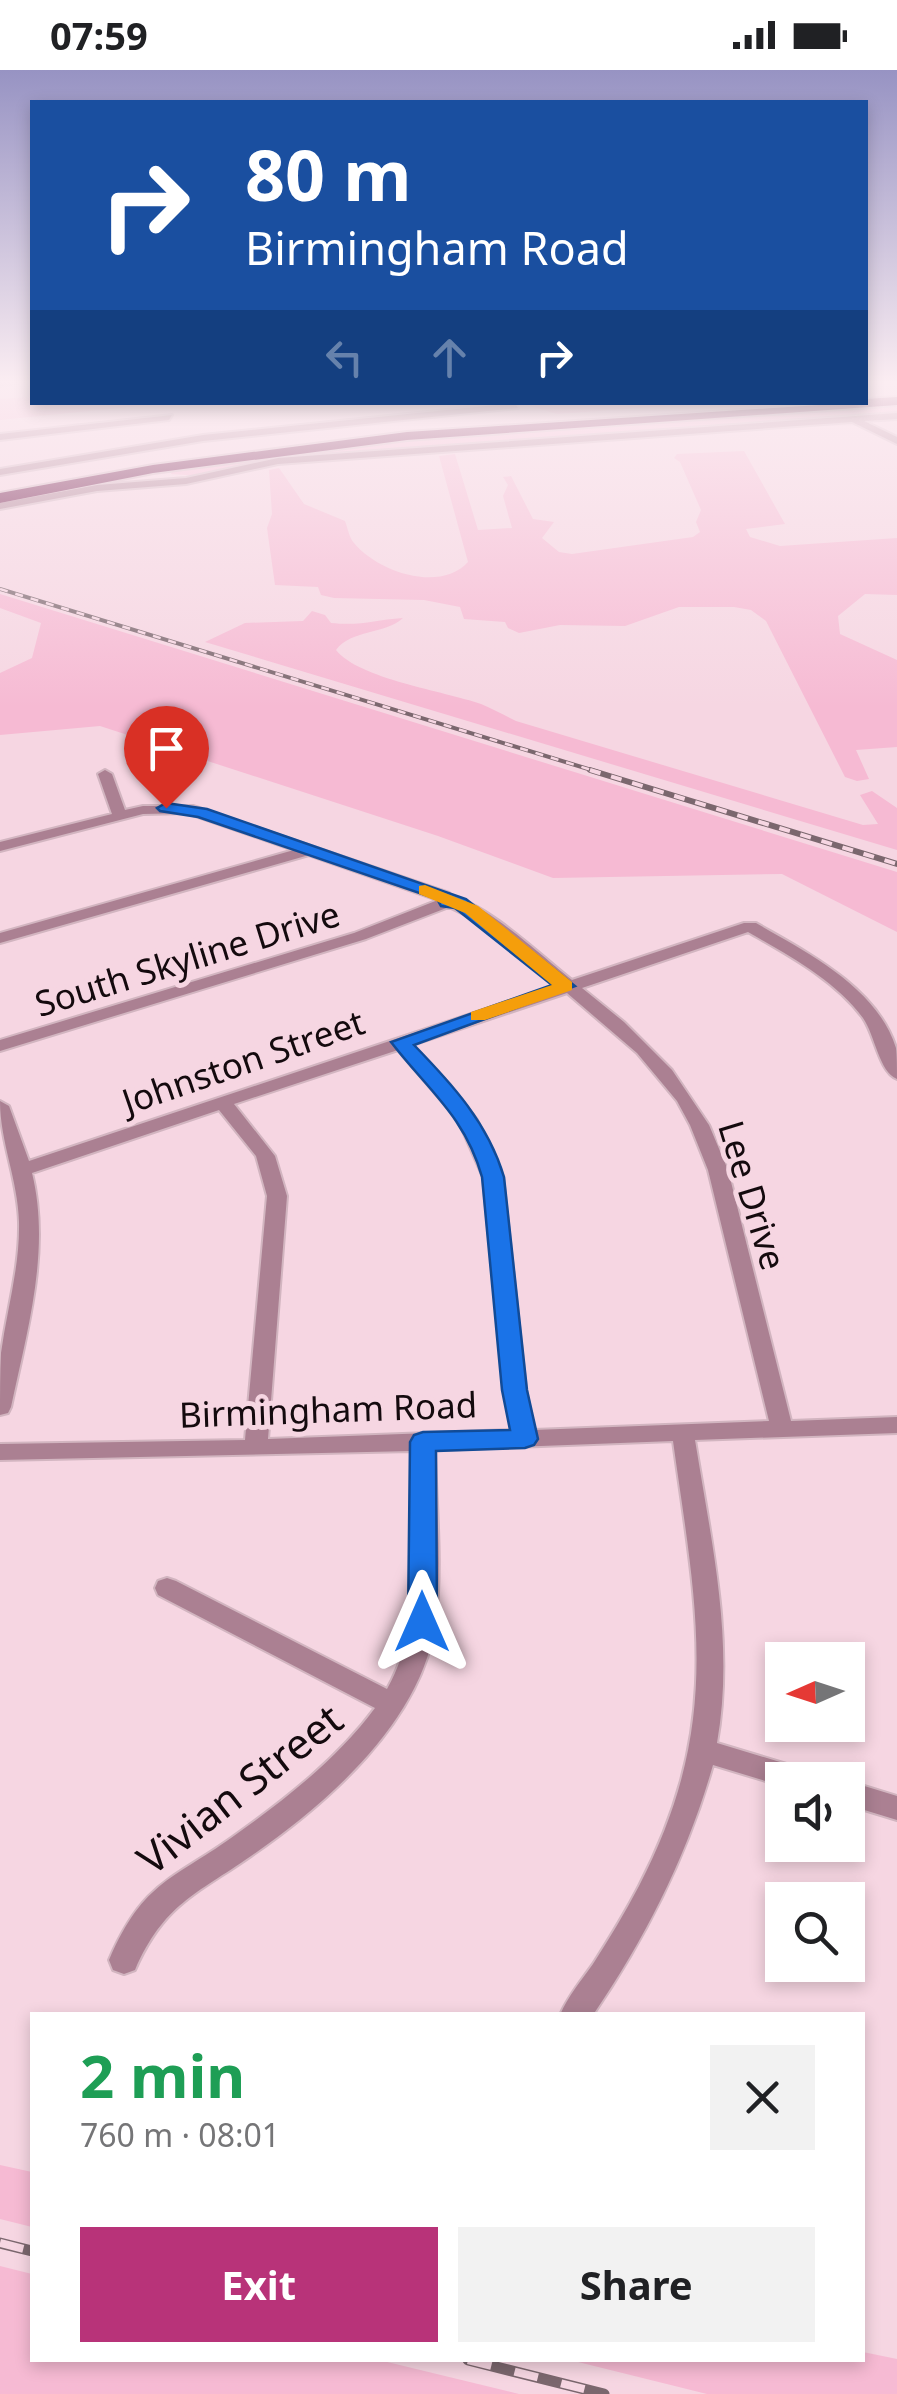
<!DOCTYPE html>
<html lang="en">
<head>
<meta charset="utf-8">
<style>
  body { margin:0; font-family:"Noto Sans",sans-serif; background:#f2f2f2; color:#202124; height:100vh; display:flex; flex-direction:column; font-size:38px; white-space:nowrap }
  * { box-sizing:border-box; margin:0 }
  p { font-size:32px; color:#757577 }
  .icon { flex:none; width:55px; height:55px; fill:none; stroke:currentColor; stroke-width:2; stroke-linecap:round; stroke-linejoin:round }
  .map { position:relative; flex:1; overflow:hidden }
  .side { position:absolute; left:30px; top:1942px; width:835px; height:350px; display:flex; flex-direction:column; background:#fff; border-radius:0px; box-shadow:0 5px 15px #0003 }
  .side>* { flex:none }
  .hud { position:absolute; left:30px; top:30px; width:838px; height:305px; border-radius:0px; box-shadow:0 5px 15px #0003; background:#1a4fa0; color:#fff; overflow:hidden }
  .needle { width:65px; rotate:267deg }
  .buttons { position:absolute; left:765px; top:1572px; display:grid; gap:20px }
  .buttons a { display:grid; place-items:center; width:100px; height:100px; border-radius:0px; background:#fff; box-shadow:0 5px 15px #0003; font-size:50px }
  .pin { position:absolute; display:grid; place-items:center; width:85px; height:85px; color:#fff; margin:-102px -42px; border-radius:50% 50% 50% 0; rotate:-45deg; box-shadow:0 0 10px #0007 }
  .pin .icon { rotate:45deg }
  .me { position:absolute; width:110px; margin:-55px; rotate:0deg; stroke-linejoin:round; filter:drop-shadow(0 0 8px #0008) }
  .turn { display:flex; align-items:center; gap:35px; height:210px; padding:0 50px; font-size:45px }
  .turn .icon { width:130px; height:130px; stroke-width:2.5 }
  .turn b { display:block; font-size:70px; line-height:85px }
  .lanes { display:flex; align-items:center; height:95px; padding:0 50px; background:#0003; justify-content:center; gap:50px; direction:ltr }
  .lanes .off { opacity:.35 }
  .round { display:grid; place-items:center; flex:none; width:105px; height:105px; border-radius:0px; background:#f2f2f2 }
  .summary { display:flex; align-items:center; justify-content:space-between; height:170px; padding:0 50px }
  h1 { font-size:60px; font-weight:700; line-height:75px; color:#1e9e55 }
  .cta { display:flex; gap:20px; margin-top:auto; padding:20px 50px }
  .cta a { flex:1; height:115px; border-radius:0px; background:#b83379; color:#fff; font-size:40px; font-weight:700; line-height:115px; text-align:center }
  .cta a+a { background:#f2f2f2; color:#202124 }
  .status { display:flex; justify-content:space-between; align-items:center; height:70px; padding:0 50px; background:#fff; direction:ltr }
  .status svg { height:28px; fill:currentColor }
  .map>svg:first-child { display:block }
</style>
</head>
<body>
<div class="status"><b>07:59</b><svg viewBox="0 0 49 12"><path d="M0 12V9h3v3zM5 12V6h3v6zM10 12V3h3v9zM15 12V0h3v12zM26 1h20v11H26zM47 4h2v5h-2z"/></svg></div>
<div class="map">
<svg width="897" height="2324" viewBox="0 0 897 2324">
  <rect width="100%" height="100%" fill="#f6d6e2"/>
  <path fill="#f6bad3" d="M32,327V332L169,333L0,350V329Z
    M548,333V332L709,333L557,344L530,336Z
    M897,333V345L285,389L201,406L171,404L172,401L411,369Z
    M744,381L785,454L746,459L750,467L780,476L897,468V525L865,524L838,546L840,564L897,590V677L856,680L869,709L857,711L845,707L766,551L751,540L734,537H679L625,556L560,555L519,563L508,558L505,552L464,549L460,537L424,530L334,528L321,525L318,517L275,515L267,458L272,444L269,400L279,398L304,434L345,451C348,459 349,467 354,473C378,502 440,523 468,492L439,386L455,384L478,460L512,458L503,426L508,415L503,407L511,406L533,449L554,452L542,468L559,482L572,484L693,467L700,462L696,452L701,440L680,392L674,388L677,384Z
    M0,524L897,802V862L782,804L553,808L438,766L100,656L0,665V603L32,588L41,553L0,538Z
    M312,541L325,545L331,553C362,556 374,550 403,548C384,565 352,559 336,580C359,609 444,621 481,634C493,639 504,645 516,651L863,755L878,754L860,725L872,721L897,738V780L205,572L245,553L303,551Z
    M0,2095L32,2102V2157L0,2149Z
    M0,2196L32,2204V2290H379L519,2324H0Z
    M863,2282L897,2289V2324H707L570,2290H862Z"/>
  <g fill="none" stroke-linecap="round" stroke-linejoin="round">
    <defs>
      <path id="minor" d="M0,311H25L0,316Z
        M515,333L518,338L203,371L0,405V399L203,365Z
        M897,343V349L864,351L897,367V374L852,352L278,394L186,414L97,421L0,439V433L97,415L186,408L278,388Z
        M172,345L169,350L0,370V364Z
        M105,700L112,704L125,740L143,736H193L449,823L453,828C484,831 545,889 572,910L744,853H756C806,882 877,917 896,978C897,987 897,999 897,1009C879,1002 875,965 863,948C835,910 788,885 748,862L582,918L624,952L672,1000L709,1055L728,1100L791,1351L897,1347V1363L695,1370C711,1471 735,1571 717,1673L813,1702L817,1710H782V1716L713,1695C687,1786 646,1867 593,1945H560C568,1926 581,1911 593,1894C609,1869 625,1843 639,1816C723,1654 697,1542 673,1371L435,1380C436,1438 443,1497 435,1555C421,1651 328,1733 251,1786C195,1825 164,1834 135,1900L124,1904L113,1900L109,1890C144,1809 174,1810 238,1763C287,1728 339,1687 375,1638L158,1525L155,1518L158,1511L167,1508L176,1511L387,1619C427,1549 412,1458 412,1381L0,1390V1374L245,1370L267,1126L256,1086L219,1040L32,1103C51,1180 27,1261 11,1337L8,1343L0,1345C0,1325 0,1303 1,1283C7,1239 20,1197 19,1152C18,1110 0,1072 0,1031L9,1036L29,1091L558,915L476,850L449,837L366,869L0,981V970L354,863L438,830L309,785L0,873V863L294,780L187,743L143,744L0,781V772L112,744L98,704ZM567,923L637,983L677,1031L690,1055L708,1100L769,1351L534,1360L526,1320L503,1107L477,1050L450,1015L412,975ZM398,980L458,1050L483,1107L504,1320L512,1360L268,1369L287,1126L275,1086L234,1034Z
        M848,1711L897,1726V1750L848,1735Z"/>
      <path id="highway" d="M897,327V335L407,370L153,403L0,433V423L153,395L407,362L865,332V329Z"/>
    </defs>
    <use href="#minor" stroke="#d2b5c0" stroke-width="4"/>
    <use href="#highway" stroke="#d2b5c0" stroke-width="4"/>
    <use href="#minor" fill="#ab8092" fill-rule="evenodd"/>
    <use href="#highway" fill="#63083c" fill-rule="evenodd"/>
    <defs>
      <path id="rail-far2" d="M0,519L598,702"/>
      <path id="rail-far1" d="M590,700L897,794"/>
      <path id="rail" d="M0,2173L32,2181
        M468,2290L604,2324"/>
    </defs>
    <use href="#rail-far2" stroke="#7b676e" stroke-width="4"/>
    <use href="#rail-far1" stroke="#7b676e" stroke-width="6"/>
    <use href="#rail" stroke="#7b676e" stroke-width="11"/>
    <use href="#rail-far2" stroke="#f6d6e2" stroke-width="2.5" stroke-dasharray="8" stroke-linecap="butt"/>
    <use href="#rail-far1" stroke="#f6d6e2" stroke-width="4" stroke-dasharray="11" stroke-linecap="butt"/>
    <use href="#rail" stroke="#f6d6e2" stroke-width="8" stroke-dasharray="24" stroke-linecap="butt"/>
  </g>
  <linearGradient id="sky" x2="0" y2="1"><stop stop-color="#9793c3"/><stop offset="0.49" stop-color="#fbedf2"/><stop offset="1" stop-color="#fbedf2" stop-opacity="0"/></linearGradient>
  <rect width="897" height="637" fill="url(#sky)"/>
  <path fill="#1a73e8" stroke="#114b97" stroke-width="2.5" d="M166,733L207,739L466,829L575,916L414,975C452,1014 488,1053 504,1107L527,1320L538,1369L534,1375L525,1378L436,1381L437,1552L433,1560L422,1563L412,1560L408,1552L410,1372L414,1365L423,1362L510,1360L502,1320L482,1107C465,1046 427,1019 391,972L552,915L455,838L441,836L437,829L198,747L160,741L157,738Z"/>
  <path fill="#f59e0b" d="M425,815L478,836L572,912V920L485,950H471V942L552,915L465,843L419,824V816Z"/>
  <g text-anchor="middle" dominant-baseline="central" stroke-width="10" stroke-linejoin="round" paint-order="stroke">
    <g font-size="35" fill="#140a0e" stroke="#f6d6e2">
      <text transform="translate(187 888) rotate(-17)">South Skyline Drive</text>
      <text transform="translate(243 991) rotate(-19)">Johnston Street</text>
      <text transform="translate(753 1125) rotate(73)">Lee Drive</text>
      <text transform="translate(328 1339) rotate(-2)">Birmingham Road</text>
    </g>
    <g font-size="42" fill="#140a0e" stroke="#f6d6e2">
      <text transform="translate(239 1718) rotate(-38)">Vivian Street</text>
    </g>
  </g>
</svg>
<div class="buttons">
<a><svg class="needle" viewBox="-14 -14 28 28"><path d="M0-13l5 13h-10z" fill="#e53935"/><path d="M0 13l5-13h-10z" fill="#757577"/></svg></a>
<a><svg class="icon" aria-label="sound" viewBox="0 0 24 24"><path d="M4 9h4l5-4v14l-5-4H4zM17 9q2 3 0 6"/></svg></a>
<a><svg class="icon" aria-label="search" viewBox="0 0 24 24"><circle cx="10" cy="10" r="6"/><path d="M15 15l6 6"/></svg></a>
</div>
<div class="pin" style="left:166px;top:738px;background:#d93025"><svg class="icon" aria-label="arrive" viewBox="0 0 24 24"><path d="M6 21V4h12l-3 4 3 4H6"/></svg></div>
<svg class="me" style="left:422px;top:1552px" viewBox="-20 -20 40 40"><path d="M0-17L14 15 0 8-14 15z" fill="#1a73e8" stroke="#fff" stroke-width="4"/></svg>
<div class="hud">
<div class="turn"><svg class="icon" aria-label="right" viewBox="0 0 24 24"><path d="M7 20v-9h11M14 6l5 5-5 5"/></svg><div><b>80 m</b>Birmingham Road</div></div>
<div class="lanes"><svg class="icon off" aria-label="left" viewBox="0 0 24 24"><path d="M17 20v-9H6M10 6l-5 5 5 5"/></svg><svg class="icon off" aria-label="ahead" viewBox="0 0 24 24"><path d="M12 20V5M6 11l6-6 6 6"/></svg><svg class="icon" aria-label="right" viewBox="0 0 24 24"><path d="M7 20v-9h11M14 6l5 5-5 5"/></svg></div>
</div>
<section class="side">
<div class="summary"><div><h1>2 min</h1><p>760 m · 08:01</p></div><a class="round"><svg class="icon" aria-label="close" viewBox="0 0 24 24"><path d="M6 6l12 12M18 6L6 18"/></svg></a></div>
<div class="cta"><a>Exit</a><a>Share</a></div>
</section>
</div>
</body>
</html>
